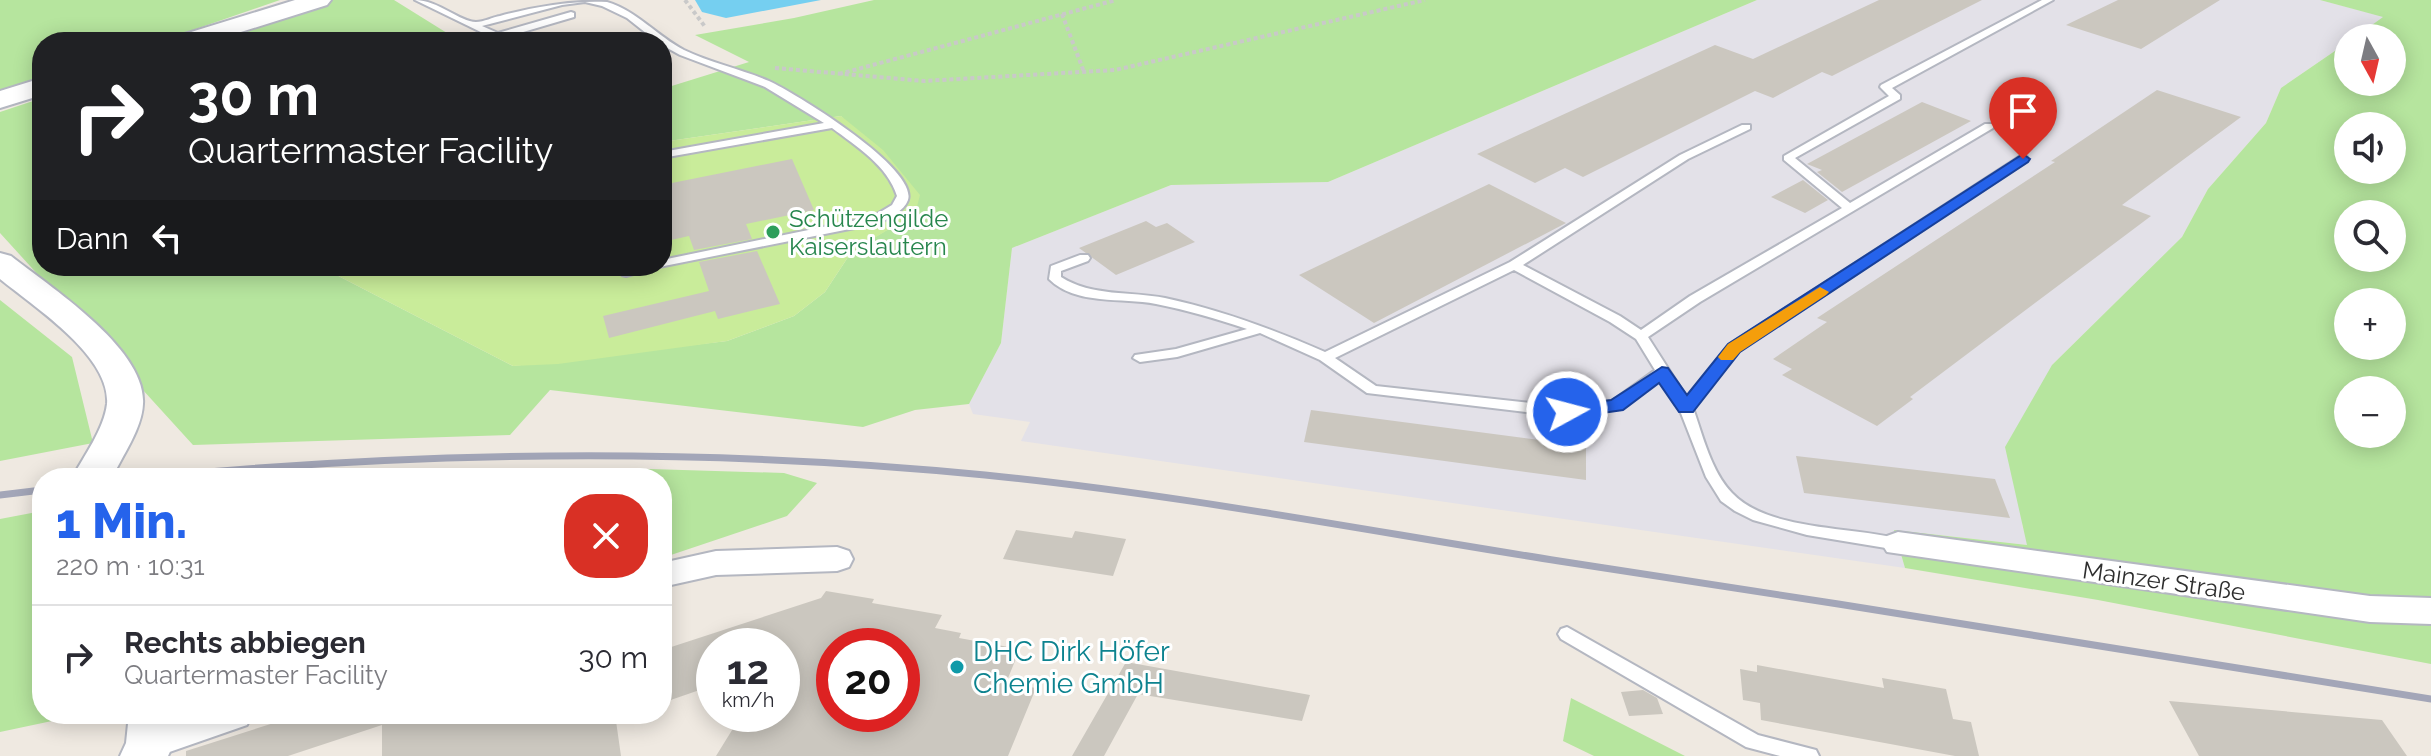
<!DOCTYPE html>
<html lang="de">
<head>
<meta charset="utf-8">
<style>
  body { margin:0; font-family:Raleway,sans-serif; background:#f2f2f3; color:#2b2b33; height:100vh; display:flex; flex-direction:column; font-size:30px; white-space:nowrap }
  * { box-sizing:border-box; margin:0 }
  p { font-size:26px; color:#7c7c81 }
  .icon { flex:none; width:44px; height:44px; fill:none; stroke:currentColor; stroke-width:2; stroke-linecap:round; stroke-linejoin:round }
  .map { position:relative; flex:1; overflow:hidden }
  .side { position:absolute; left:32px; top:468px; width:640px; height:256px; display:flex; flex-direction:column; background:#fff; border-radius:32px; box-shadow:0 4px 20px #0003 }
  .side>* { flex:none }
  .guide { position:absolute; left:32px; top:32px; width:640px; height:244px; border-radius:32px; box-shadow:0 4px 20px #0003; background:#202124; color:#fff; overflow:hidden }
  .needle { width:52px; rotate:172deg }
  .tools { position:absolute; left:2334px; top:24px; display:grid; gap:16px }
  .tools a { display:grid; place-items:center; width:72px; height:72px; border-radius:50%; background:#fff; box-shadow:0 4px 20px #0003; font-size:40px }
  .speed { position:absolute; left:696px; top:628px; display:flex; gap:16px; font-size:40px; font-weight:700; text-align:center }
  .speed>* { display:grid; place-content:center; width:104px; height:104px; border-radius:50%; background:#fff; box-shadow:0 4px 20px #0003; line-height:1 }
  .speed small { font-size:20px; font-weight:400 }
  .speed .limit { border:12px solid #d22; background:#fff; color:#111 }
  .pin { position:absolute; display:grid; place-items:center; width:68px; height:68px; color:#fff; margin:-82px -34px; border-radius:50% 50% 50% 0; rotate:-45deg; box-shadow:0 0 8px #0007 }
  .pin .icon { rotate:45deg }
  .me { position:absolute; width:88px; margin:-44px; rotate:83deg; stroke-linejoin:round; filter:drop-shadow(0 0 6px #0008) }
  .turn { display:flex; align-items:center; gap:28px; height:168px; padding:0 24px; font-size:36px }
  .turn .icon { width:104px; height:104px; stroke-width:2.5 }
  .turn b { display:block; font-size:56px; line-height:68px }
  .then { display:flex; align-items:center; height:76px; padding:0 24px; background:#0003; gap:16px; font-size:30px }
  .round { display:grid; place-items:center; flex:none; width:84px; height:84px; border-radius:32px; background:#f2f2f3 }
  .head { display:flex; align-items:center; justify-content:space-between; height:136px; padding:0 24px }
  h1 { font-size:48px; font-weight:800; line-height:60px; color:#2563eb }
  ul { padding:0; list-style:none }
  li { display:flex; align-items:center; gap:24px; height:104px; padding:0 24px; border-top:2px solid #e1e1e2 }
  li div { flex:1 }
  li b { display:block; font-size:30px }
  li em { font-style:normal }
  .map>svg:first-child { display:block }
</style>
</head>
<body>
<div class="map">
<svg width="2431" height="756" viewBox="0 0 2431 756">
  <rect width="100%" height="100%" fill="#efe9e1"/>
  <path fill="#e3e1e8" d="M1757,0H2320L2384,17L2354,38H2348V42L2281,88L2266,123L2208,189L2182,237L2052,365L2022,525L2028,545L1894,530L1905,568L1021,441L1030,422L973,414L969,404L1001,343L1012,248L1171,185L1328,182Z"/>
  <path fill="#b6e59e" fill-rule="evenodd" d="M0,0H280L158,42H42V82L0,97Z
    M332,0H394L447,33L418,42H210Z
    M874,0H1757L1328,182L1171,185L1012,248L1001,343L969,404L915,410L863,427L550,390L510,435L193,445L0,233V112L42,98V266H319L513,366L727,341L794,316L825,292L852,251L915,213L841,116L662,142V89L749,62L695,35L794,18Z
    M2320,0H2431V664L2098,600L1905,568L1894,530L2027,545L2005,447L2052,365L2182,237L2208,189L2266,123L2281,88L2348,42V82H2392V38H2354L2383,17ZM2348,126H2392V170H2348ZM2348,214H2392V258H2348ZM2348,302H2392V346H2348ZM2348,390H2392V434H2348Z
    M0,300L72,357L93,443L0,461Z
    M459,468L650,469L784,473L817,483L787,516L662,558V478H333Z
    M42,511V714H85L0,732V519Z
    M1571,698L1685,756H1594L1563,741Z"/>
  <path fill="#c9ec9a" d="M841,116L883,150L920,195L915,214L852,251L825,292L794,316L727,341L558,364L513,366L319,266H662V142Z"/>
  <path fill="#75cff0" d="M695,0H821L726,18L702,12Z"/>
  <path fill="#cbc7bf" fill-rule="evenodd" d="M1879,0H1982L1832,76L1822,72L1773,98L1755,91L1583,177L1565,168L1535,183L1477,154L1715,45L1753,59Z
    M2118,0H2220L2141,49L2066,25Z
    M2157,90L2241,117L2122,205L2151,216L1910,397L1913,399L1877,426L1782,375L1792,369L1773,359L1827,322L1817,318L2055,162L2051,161Z
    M1922,102L1971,121L1842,192L1817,172L1822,170L1807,164Z
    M792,159L814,210L746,224L752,239L694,250L689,236L662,242V185Z
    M1803,180L1828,200L1805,213L1771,197Z
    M1489,184L1566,223L1374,323L1299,275Z
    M1146,221L1156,227L1167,223L1195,242L1116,275L1079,248Z
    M757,251L780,304L718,319L715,311L609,338L603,316L709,291L699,262Z
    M1311,410L1586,446V480L1304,442Z
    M1796,456L1995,479L2010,518L1804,493Z
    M1016,530L1072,538L1075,531L1126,539L1113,576L1003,559Z
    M826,591L874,599L872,603L942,615L935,628L961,633L959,638L1020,649L1006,683L1036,688L1008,756H716L742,714H782V646H714V685L662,703V650L821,598ZM834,646H902V714H834Z
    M1126,662L1310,695L1302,721L1138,694L1104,756H1072Z
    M1757,665L1884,688L1882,678L1946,689L1953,719L1971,722L1979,756H1955L1761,720L1760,703L1743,700L1740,669L1757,672Z
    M1643,690L1657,698L1663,714L1629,716L1621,692Z
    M2169,701L2382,720L2407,756H2199Z
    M302,714H615L621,756H382V725L288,756H186V751Z"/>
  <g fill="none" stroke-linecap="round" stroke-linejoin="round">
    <defs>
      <path id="service" d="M415,0C438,0 460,22 476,22C484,22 493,17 500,16C532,7 574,0 607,2C637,11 657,36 684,50C711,63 741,69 769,81C795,93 918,168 908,200C904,211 890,217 880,223L659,267L626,276L622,275L620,272L622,269L626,268L662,266V260L872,217L892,205L897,196C888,166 856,146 832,128L662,158V152L824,123L765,87L680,55L662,45V42L656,41L627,18L602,6L585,2L562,5L482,26L498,33L571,12L574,13V17L506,37L511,42L496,40L473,42L489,36Z
        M2042,0H2053L1892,88L1900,95V99L1795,158L1850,203L1985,124H1993V128L1700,302L1648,337L1687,398L1729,345L2019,157H2027V161L1739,351L1693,408C1703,436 1711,471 1732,493C1769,532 1855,526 1904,540L1906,544L1904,548L1898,550L1807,535L1753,520L1735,511L1721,501L1706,477L1679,408L1661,379L1621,408L1567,417L1367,393L1320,360L1260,333L1177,357L1140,362L1133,358L1135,355L1176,349L1247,329C1217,319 1187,310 1156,304C1122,297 1076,306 1049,279L1051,266L1080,255H1088L1090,258L1088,261L1061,271V277C1092,297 1131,291 1165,298C1221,310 1272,329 1325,352L1510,262L1680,155L1742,125H1750V129L1688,159L1523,265L1620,316L1641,330L1690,296L1842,208L1784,160V156L1889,96L1880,87L1881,85ZM1514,270L1610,322L1636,339L1655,370L1612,401L1567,407L1376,386L1335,358Z
        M1567,627L1758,735L1816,750L1819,756H1780L1746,747L1561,639L1558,634L1561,629Z"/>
      <path id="minor" d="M1898,532L2370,596L2431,598V624L2370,622L1887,552L1882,544L1887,536Z
        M837,547L849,551L853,559L849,567L837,571L716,575L662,587V563L716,551Z
        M190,714H252L247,725L158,756L137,754L131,743L137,732Z"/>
      <path id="tertiary" d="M295,0H331L327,5L209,42H172L175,37Z
        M42,78V95L0,108V91Z
        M0,253L11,256C50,287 147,349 143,404C142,429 122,456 112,478H72C84,456 104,429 107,404C111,356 33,306 0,279Z
        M129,714H177L174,743L168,756H120L126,743Z"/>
    </defs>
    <use href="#service" stroke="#b4b7c1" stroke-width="4"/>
    <use href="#minor" stroke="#b4b7c1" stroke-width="4"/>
    <use href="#tertiary" stroke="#b4b7c1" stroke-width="4"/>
    <path stroke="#c9c9c9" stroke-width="4" stroke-dasharray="4 3" stroke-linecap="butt" d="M685,0L706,28
      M1062,14L1084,72
      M775,68L924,81L1115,70L1425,0
      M839,74L1116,0"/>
    <use href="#service" fill="#fff" fill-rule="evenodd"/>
    <use href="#minor" fill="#fff" fill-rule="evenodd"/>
    <use href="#tertiary" fill="#fff" fill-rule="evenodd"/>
    <path stroke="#a3a6b8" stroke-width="7" d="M139,478C421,451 703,447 985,475C1178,494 1368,531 1559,561C1850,605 2141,652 2431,699
      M0,495L42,490"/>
  </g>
  <path fill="#2563eb" stroke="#184099" stroke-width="2" d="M2023,154L2030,159L2028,162L1740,352L1693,412H1679L1659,383L1623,410L1567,418L1558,412L1567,406L1611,400L1662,367L1668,368L1687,395L1728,344Z"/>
  <path fill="#f59e0b" d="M1820,287L1829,292L1826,295L1740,352L1733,360H1721L1718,357L1728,344Z"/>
  <circle fill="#2e9e5b" stroke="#fff" stroke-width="3" cx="773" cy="232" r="8"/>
  <circle fill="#0f9aa8" stroke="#fff" stroke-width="3" cx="957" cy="667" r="8"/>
  <g text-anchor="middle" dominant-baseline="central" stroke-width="6" stroke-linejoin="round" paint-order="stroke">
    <g font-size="24" fill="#27864d" stroke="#fff" text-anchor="start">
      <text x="789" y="218">Schützengilde<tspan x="789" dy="28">Kaiserslautern</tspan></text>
    </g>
    <g font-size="24" fill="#2e2e2e" stroke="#fff">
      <text transform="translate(2164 581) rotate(8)">Mainzer Straße</text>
    </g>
    <g font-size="28" fill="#0d838f" stroke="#fff" text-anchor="start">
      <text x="973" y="651">DHC Dirk Höfer<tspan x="973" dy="32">Chemie GmbH</tspan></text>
    </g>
  </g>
</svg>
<div class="tools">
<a><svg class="needle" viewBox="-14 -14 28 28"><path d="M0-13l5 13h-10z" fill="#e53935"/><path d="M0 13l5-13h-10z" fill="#7c7c81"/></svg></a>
<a><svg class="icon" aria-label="sound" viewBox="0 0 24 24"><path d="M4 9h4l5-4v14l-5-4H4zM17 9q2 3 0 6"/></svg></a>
<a><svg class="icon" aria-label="search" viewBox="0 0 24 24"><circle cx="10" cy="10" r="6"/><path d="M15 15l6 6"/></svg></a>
<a>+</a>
<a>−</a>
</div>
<div class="speed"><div>12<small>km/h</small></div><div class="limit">20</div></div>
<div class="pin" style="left:2023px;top:159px;background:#d93025"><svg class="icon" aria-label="arrive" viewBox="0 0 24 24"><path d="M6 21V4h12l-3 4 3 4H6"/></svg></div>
<svg class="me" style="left:1567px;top:412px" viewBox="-20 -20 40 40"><circle r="17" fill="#2563eb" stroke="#fff" stroke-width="3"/><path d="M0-11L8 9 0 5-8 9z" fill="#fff"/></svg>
<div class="guide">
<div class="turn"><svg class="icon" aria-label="right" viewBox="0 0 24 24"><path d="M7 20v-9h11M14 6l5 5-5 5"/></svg><div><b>30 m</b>Quartermaster Facility</div></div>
<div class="then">Dann<svg class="icon" aria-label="left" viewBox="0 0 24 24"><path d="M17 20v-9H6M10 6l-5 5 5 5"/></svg></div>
</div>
<section class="side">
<div class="head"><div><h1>1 Min.</h1><p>220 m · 10:31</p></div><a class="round" style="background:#d93025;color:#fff"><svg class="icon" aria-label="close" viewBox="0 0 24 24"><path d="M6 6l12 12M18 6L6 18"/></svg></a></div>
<ul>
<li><svg class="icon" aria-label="right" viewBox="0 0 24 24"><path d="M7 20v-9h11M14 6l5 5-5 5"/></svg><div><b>Rechts abbiegen</b><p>Quartermaster Facility</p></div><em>30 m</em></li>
</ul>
</section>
</div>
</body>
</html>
